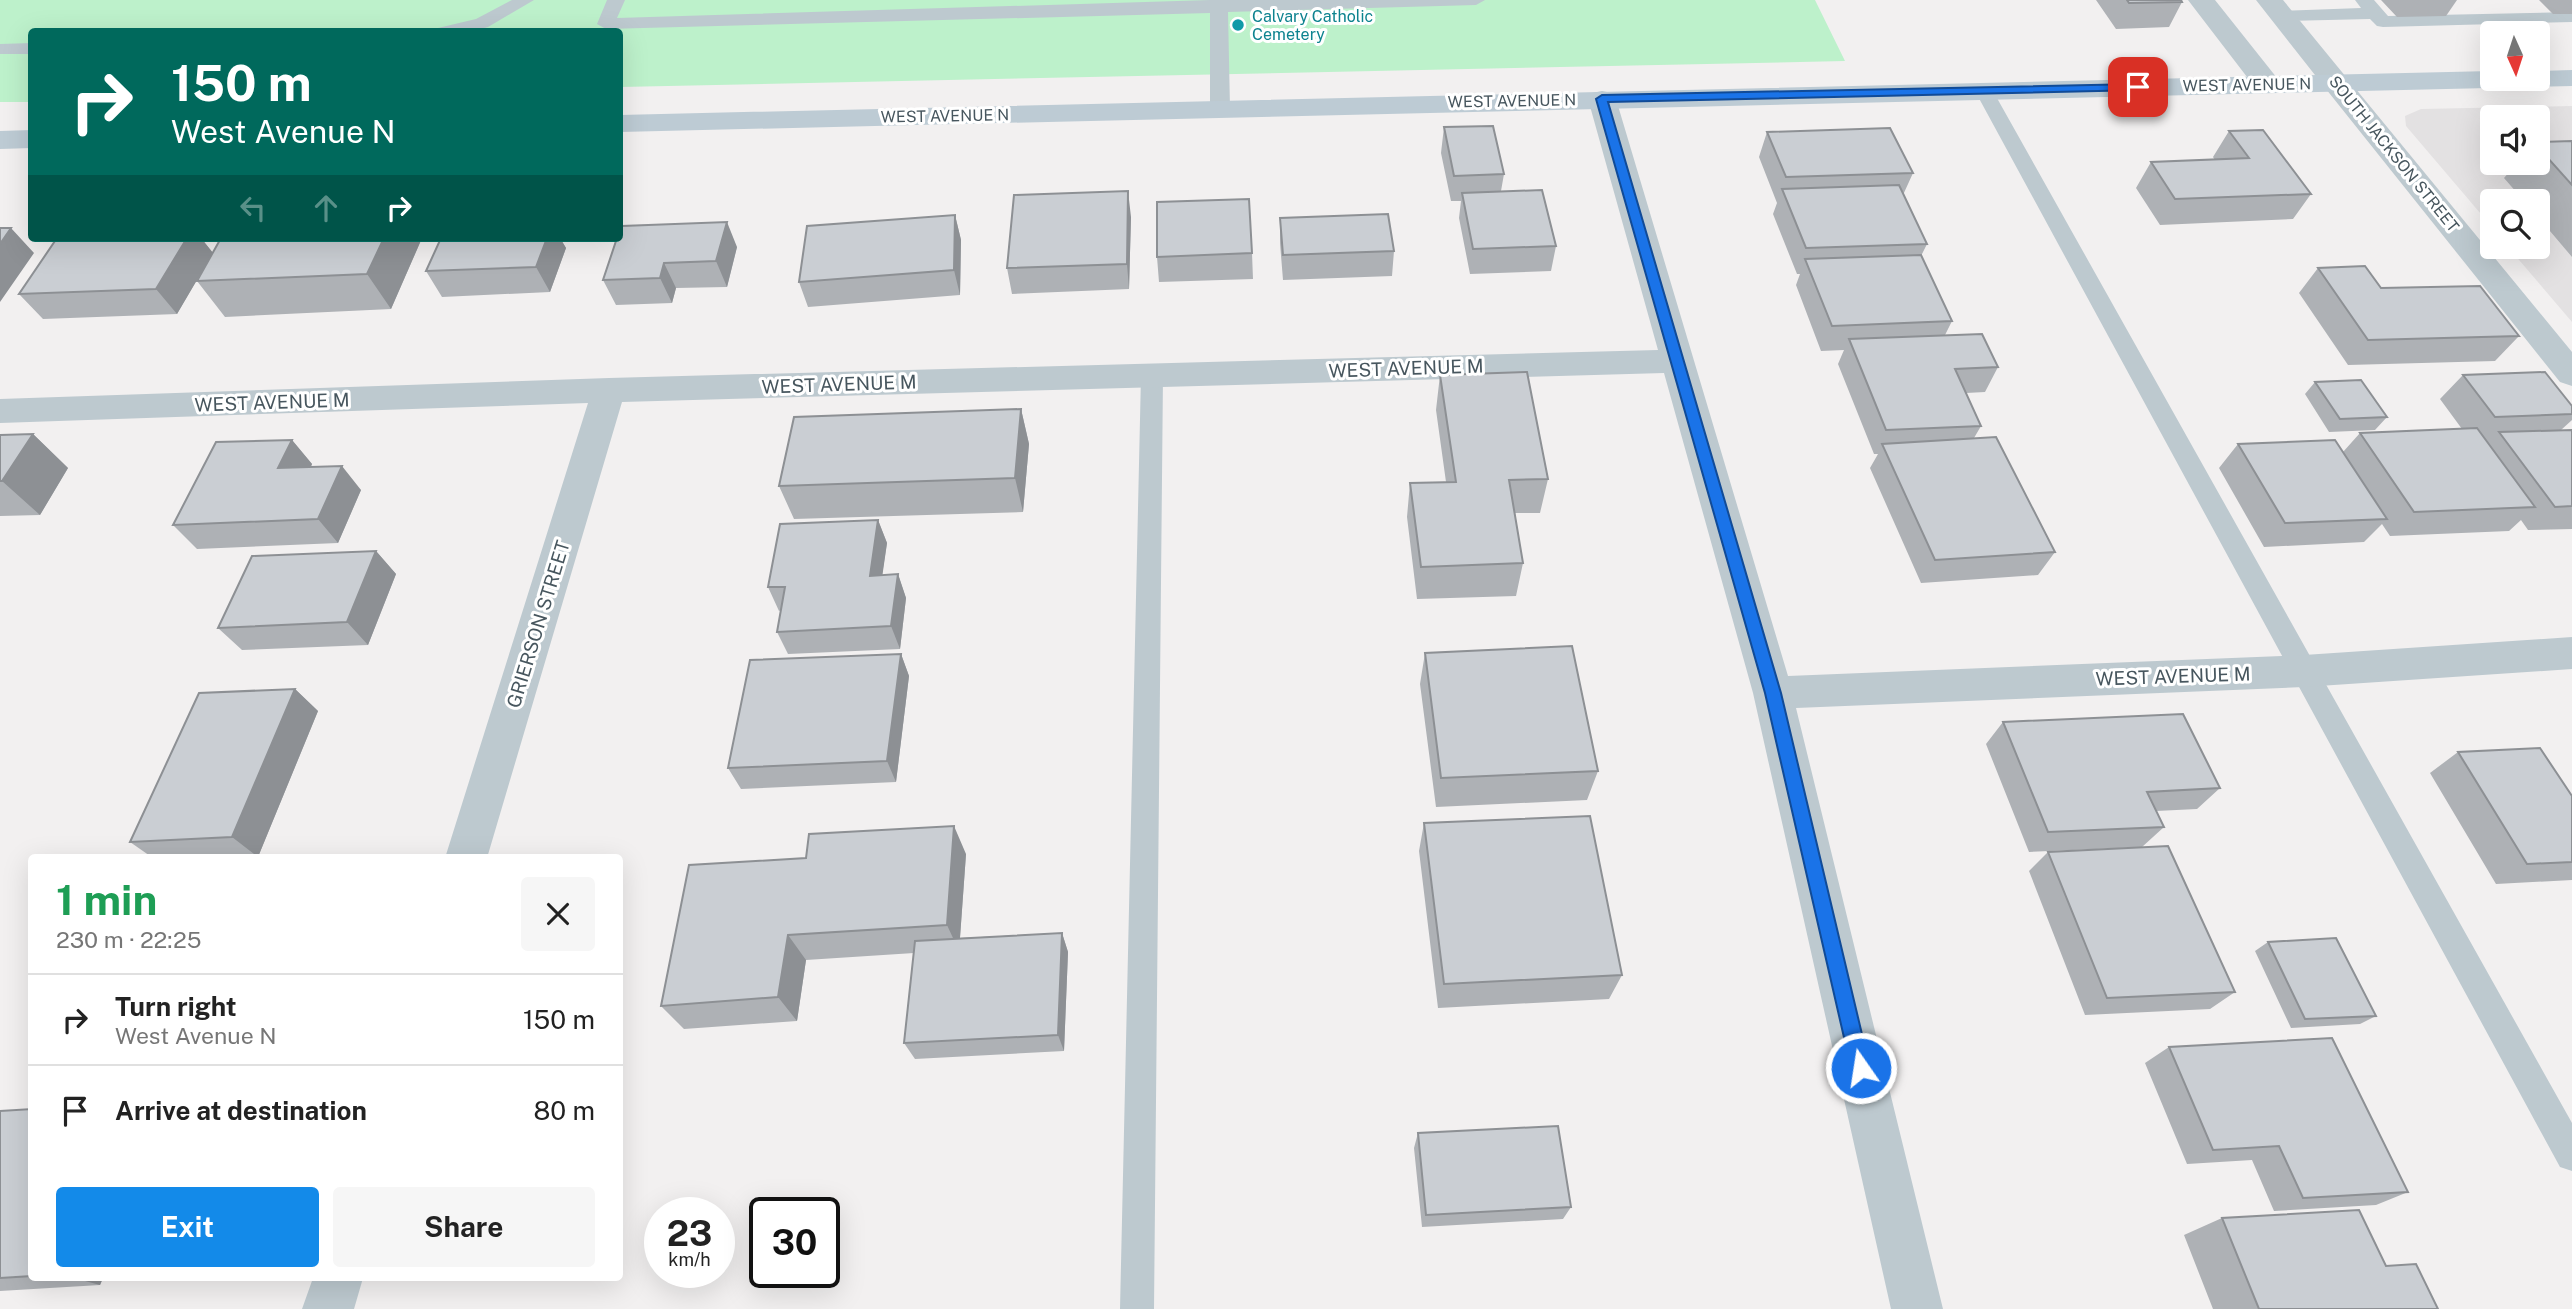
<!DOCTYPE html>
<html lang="en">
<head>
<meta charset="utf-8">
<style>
  body { margin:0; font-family:"Public Sans",sans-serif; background:#f6f6f6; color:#222; height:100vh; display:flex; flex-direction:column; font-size:26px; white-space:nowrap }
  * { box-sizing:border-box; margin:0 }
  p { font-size:23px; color:#767676 }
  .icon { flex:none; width:38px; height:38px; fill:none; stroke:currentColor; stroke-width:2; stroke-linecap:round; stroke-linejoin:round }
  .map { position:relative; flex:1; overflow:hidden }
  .drawer { position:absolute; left:28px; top:854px; width:595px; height:427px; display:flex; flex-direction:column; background:#fff; border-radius:7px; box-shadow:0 7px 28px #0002 }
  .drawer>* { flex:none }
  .guide { position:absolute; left:28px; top:28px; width:595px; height:214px; border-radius:7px; box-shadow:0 7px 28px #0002; background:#00695c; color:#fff; overflow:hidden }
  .needle { width:46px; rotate:177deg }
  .tools { position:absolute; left:2480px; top:21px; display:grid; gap:14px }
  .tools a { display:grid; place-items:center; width:70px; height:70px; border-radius:7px; background:#fff; box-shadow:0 7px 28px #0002; font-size:35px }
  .speed { position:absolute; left:644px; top:1197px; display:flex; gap:14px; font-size:35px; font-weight:700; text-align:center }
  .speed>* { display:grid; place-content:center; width:91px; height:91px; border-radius:50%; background:#fff; box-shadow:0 7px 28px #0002; line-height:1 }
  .speed small { font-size:18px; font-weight:400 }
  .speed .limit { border:4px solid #111; border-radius:10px; background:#fff; color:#111 }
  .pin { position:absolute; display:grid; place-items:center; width:60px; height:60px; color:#fff; margin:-30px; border-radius:14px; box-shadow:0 4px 10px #0006 }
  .me { position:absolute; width:77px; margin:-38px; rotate:347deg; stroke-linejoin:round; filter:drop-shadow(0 0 5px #0008) }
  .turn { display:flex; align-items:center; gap:24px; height:147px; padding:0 28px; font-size:32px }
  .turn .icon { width:91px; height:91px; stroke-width:2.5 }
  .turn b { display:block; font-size:49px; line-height:60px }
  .lanes { display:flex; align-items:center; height:66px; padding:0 28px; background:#0003; justify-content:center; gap:35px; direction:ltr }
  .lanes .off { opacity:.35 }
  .round { display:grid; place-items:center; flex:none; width:74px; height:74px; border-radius:7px; background:#f6f6f6 }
  .head { display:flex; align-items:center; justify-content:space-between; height:119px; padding:0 28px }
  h1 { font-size:42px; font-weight:700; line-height:52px; color:#1e9e55 }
  .primary-button { display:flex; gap:14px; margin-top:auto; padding:14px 28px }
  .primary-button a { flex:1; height:80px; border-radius:7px; background:#138ae9; color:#fff; font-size:28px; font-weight:700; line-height:80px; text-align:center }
  .primary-button a+a { background:#f6f6f6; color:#222 }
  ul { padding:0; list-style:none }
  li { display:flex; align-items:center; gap:21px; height:91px; padding:0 28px; border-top:2px solid #e0e0e0 }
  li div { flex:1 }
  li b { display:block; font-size:26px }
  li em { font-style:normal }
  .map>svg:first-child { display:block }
</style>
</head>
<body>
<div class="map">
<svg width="2572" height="1309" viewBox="0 0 2572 1309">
  <rect width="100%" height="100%" fill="#f2f0f0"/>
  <path fill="#e3e1e2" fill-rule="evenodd" d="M2572,106V322L2508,247H2538V201H2492V227L2406,126L2405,116L2421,109ZM2492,117H2538V163H2492Z"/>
  <path fill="#bdf1cb" d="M0,0H1815L1845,61L620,87V32H32L31,102H0Z"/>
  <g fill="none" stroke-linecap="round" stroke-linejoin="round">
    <path fill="#bdc9cf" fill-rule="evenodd" d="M512,0H534L488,27L469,32H435L438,28L476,19Z
      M607,0H625L617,18L1210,0H1485L1476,5L1228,12L1230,108L1220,114L1210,108V13L606,29L597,24Z
      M2355,0H2374L2388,16L2572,12V22L2383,27L2377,26L2370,19L2282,21L2273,16L2282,11L2361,8Z
      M32,43V54H0V44Z
      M1984,85L1993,91L2572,1123V1171L2560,1167L1975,91Z
      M1152,367L1160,369L1163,375L1154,1309H1120L1141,375L1144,369Z"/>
    <path fill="#bdc9cf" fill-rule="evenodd" d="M2336,75L2346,77L2572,352V386L2560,382L2326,89L2322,83L2326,77Z
      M1602,91L1612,93L1616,99L1788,676L2304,655L2572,637V669L2304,687L1796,708L1943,1309H1891L1753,693L1664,373L622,402L487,858H445L588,403L0,423V399L609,378L1658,350L1588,99L1592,93Z
      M313,1278H363L354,1309H302Z"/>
    <path fill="#bdc9cf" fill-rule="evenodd" d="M2188,0H2215L2277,78L2281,84L2277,90L2267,92L2257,90Z
      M2256,0H2283L2346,77L2350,83L2346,89L2336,91L2326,89Z"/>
    <path fill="#bdcbd4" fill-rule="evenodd" d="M2572,70V86L620,132V115L2492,71V79H2538V71Z
      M32,130V148L0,149V131Z"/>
  </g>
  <path fill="#aeb1b5" d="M2096,0H2181L2182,2L2169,27L2116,29Z
    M2381,0H2457L2446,16L2397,17Z
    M2539,0H2572V14H2553Z
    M1444,127L1504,174L1501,191L1556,246L1551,271L1470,274L1459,218L1461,201H1451L1441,153Z
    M2229,131L2311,194L2293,219L2160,225L2136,188L2151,162L2215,160L2213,157Z
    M1767,132L1913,173L1903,195L1927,244L1921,256L1952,321L1945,335L1998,367L1985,392L1966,393L1981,426L1974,438L2055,552L2038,575L1921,583L1870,468L1878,454H1874L1838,364L1844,350L1821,351L1796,285L1800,274H1797L1773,214L1777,203L1759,157Z
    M2572,141V257L2538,217V201H2524L2504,178L2517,163H2538V142Z
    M955,215L961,240L960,295L808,307L799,282Z
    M1131,217L1129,289L1012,294L1007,268Z
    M1280,218L1394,251L1392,276L1283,280L1280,243Z
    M622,226L737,247L727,287L676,288L672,303L616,305L603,280Z
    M201,238L213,253L422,238L391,309L225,317L197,281L210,257L177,314L43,319L19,294Z
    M441,238H560L566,248L550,292L442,297L426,271Z
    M1252,253L1253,279L1159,282L1157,257Z
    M2318,268L2381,288L2519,336L2495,361L2348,365L2299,293Z
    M1440,375L1548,479L1540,513H1515L1523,563L1516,596L1417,599L1407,517L1410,483L1446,482L1436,410Z
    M2463,375L2572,406V420L2561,430H2572V529L2528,530L2521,520L2509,531L2390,536L2382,524L2364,542L2264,547L2219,468L2238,444L2343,452L2360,433L2462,429L2440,399Z
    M2315,382L2387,417L2375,430L2329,432L2305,394Z
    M1021,409L1029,444L1023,512L794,519L779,486Z
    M33,434L68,468L40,515L0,516V435Z
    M292,440L312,464L311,467L361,490L338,543L197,549L173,525Z
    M878,520L887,543L882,575L898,574L906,598L900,649L788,654L777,632L781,610L779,611L768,587Z
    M376,551L396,574L368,645L242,650L218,628Z
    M1425,653L1598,771L1587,800L1436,807L1420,684Z
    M901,654L909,676L896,782L741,789L728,768Z
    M295,689L318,711L258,857L153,858L130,842Z
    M2003,722L2220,788L2197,809L2156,811L2164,827L2142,847L2029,852L1986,744Z
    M2458,752L2572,796V880L2496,884L2430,773Z
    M1424,823L1622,975L1609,999L1438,1008L1419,851Z
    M2048,852L2235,992L2210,1009L2085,1015L2029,871Z
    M966,854L960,938L1062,933L1068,952L1064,1051L915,1059L904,1043L914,953L806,960L797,1021L684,1029L661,1006L689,865Z
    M2268,942L2376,1016L2360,1024L2291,1028L2255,951Z
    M2169,1047L2408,1192L2376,1205L2274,1211L2252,1160L2187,1164L2145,1063Z
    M32,1109V1278H103L100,1285L0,1291V1111Z
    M1418,1133L1571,1207L1563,1219L1422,1227L1414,1148Z
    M2222,1218L2386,1266L2438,1309H2213L2184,1235Z"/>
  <path fill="#8d9094" d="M1128,191L1131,217L1129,289L1127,264Z
    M955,215L961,240L960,295L954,270Z
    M727,222L737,247L727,287L716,261Z
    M11,228L34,253L0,302V244Z
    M187,238H201L213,253L177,314L156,289Z
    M384,238H422L391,309L367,274Z
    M547,238H560L566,248L550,292L536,267Z
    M664,263L676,288L672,303L660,278Z
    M1021,409L1029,444L1023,512L1015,478Z
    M33,434L68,468L40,515L2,481Z
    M292,440L312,464L299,492L278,468Z
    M342,466L361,490L338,543L318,519Z
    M878,520L887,543L879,599L870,576Z
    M376,551L396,574L368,645L347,622Z
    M898,574L906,598L900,649L891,626Z
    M901,654L909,676L896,782L887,761Z
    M295,689L318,711L258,857L232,837Z
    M954,826L966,854L959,951L947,925Z
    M1062,933L1068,952L1064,1051L1058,1035Z
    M788,935L806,960L797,1021L778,997Z
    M74,1278H103L100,1285Z"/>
  <path fill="#caced3" stroke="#8d9094" stroke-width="2" d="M2127,0H2181L2182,2L2129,3Z
    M1493,126L1504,174L1454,176L1444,127Z
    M1890,128L1913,173L1786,177L1767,132Z
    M2263,130L2311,194L2175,199L2151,162L2249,158L2229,131Z
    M2572,141V185L2538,147V142Z
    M1899,185L1927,244L1806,248L1782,189Z
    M1542,190L1556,246L1473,249L1462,193Z
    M1128,191L1127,264L1007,268L1014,195Z
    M1249,199L1252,253L1157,257V202Z
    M1388,214L1394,251L1283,255L1280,218Z
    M955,215L954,270L799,282L807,226Z
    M727,222L716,261L664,263L660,278L603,280L617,238H620V232L622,226Z
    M0,228H11L0,244Z
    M57,238H187L156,289L19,294Z
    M221,238H384L367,274L197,281Z
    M441,238H547L536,267L426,271Z
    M1921,255L1952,321L1832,326L1805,259Z
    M2365,266L2381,288L2480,286L2519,336L2368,340L2318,268Z
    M1982,334L1998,367L1955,369L1981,426L1886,430L1849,339Z
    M1527,372L1548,479L1509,480L1523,563L1421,567L1410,483L1456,482L1440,375Z
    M2545,372L2572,406V414L2495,417L2463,375Z
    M2361,380L2387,417L2340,419L2315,382Z
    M1021,409L1015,478L779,486L794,417Z
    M2477,428L2535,507L2414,512L2360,433Z
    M2572,430V506L2555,507L2499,432Z
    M33,434L2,481H0V435Z
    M1996,437L2055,552L1935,560L1882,444Z
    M292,440L278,468L342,466L318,519L173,525L216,442Z
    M2335,440L2387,519L2285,523L2238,444Z
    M878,520L870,576L898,574L891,626L777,632L785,587H768L780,524Z
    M376,551L347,622L218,628L252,556Z
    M1572,646L1598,771L1441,778L1425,653Z
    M901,654L887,761L728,768L750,660Z
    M295,689L232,837L130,842L199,693Z
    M2183,714L2220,788L2147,792L2164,827L2048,832L2003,722Z
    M2540,748L2572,796V862L2527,864L2458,752Z
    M1590,816L1622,975L1444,984L1424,823Z
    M954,826L947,925L788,935L778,997L661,1006L689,865L806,858L809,834Z
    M2168,846L2235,992L2107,998L2048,852Z
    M1062,933L1058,1035L904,1043L915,941Z
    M2336,938L2376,1016L2305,1019L2268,942Z
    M2332,1038L2408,1192L2303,1198L2279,1146L2213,1150L2169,1047Z
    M32,1109V1276L0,1278V1111Z
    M1558,1126L1571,1207L1426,1215L1418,1133Z
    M2359,1210L2386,1266L2416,1264L2438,1309H2259L2222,1218Z"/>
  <path fill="#1a73e8" stroke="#114b97" stroke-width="2" d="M2138,84L2144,87L2142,90L1608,102L1781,693L1870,1068L1868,1075L1861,1078L1854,1075L1851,1068L1765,693L1596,99L1602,95Z"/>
  <circle fill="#0f9aa8" stroke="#fff" stroke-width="2.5" cx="1238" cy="25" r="7"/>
  <g text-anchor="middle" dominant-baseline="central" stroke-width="6" stroke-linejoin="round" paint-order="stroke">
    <g font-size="16" fill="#0d838f" stroke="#fff" text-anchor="start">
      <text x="1252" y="16">Calvary Catholic<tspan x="1252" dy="18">Cemetery</tspan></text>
    </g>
    <g font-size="16" fill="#47565e" stroke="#fff">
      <text transform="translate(2247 85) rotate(-1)">WEST AVENUE N</text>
      <text transform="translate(1512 101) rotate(-1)">WEST AVENUE N</text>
      <text transform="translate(945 116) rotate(-1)">WEST AVENUE N</text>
      <text transform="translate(2394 154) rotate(51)">SOUTH JACKSON STREET</text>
    </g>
    <g font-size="19" fill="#47565e" stroke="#fff">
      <text transform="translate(1406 368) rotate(-2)">WEST AVENUE M</text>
      <text transform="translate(839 384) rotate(-2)">WEST AVENUE M</text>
      <text transform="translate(272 402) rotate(-2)">WEST AVENUE M</text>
      <text transform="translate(538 624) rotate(-73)">GRIERSON STREET</text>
      <text transform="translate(2173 676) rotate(-2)">WEST AVENUE M</text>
    </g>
  </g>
</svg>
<div class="tools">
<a><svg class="needle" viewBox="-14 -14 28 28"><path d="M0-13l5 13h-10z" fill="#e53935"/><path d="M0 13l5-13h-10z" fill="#767676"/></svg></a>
<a><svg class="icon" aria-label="sound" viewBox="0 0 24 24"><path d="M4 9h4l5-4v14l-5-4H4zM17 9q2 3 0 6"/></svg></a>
<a><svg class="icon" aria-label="search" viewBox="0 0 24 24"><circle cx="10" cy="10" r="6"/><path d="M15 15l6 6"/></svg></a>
</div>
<div class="speed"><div>23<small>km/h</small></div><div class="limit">30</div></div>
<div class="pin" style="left:2138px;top:87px;background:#d93025"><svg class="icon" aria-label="arrive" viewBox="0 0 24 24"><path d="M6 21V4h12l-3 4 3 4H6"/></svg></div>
<svg class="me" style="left:1861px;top:1068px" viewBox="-20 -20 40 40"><circle r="17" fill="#1a73e8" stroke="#fff" stroke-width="3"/><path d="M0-11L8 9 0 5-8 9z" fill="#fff"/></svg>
<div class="guide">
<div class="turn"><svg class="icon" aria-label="right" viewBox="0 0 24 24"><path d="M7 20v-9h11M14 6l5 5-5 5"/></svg><div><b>150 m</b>West Avenue N</div></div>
<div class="lanes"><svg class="icon off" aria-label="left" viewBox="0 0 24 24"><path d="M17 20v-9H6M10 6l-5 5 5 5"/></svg><svg class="icon off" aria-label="ahead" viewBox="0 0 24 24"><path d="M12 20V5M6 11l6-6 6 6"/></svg><svg class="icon" aria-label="right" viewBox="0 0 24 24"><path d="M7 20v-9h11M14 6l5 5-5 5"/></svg></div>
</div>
<section class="drawer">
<div class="head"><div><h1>1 min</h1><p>230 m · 22:25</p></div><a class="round"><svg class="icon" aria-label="close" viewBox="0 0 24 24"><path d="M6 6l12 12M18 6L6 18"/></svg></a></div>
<ul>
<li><svg class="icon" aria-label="right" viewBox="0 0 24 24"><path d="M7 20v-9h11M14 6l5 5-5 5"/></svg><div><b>Turn right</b><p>West Avenue N</p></div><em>150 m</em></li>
<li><svg class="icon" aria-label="arrive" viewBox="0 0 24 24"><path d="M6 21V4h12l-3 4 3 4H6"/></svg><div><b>Arrive at destination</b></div><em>80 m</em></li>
</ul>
<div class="primary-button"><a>Exit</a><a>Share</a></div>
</section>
</div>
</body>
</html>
